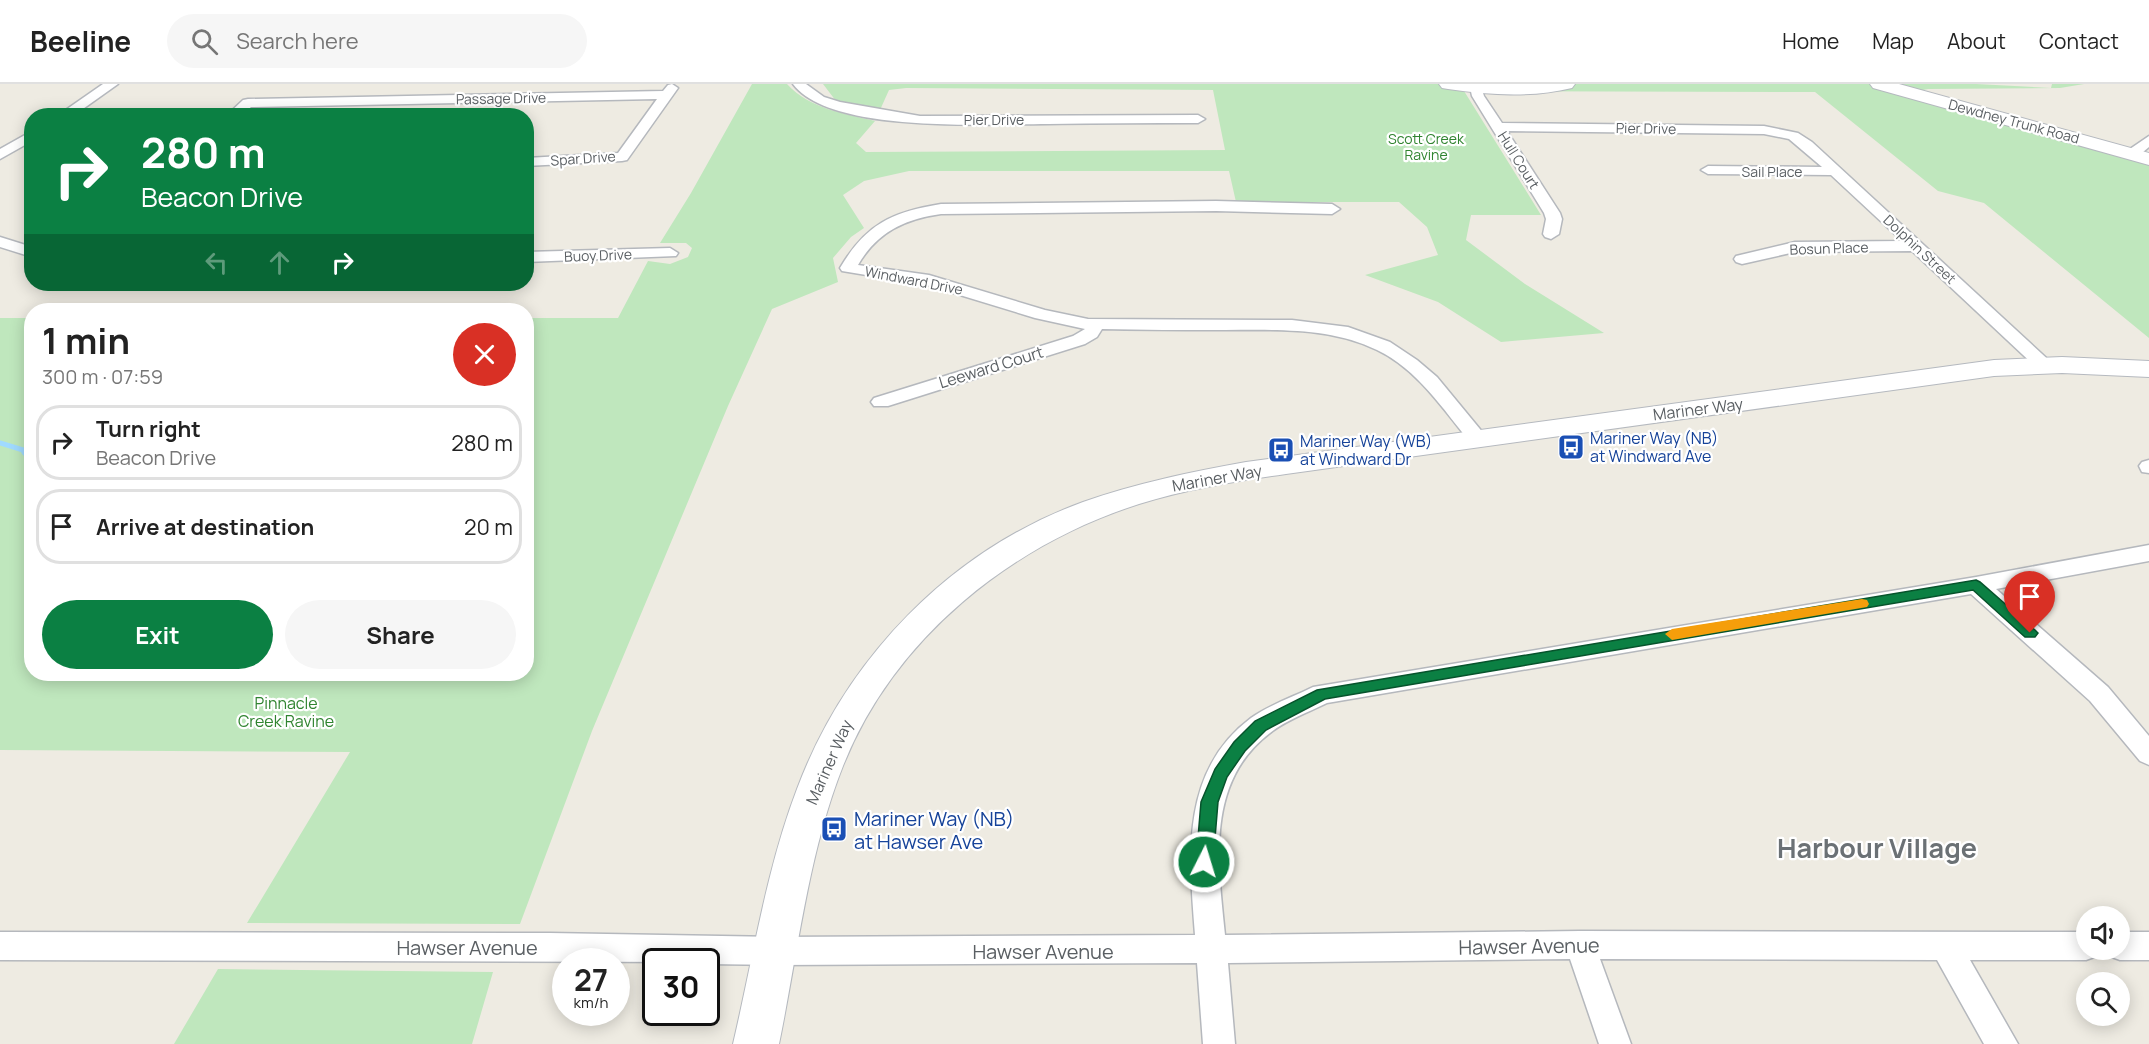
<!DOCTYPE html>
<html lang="en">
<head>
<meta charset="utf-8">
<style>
  body { margin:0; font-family:Manrope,sans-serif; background:#f6f6f6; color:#222; height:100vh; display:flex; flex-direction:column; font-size:22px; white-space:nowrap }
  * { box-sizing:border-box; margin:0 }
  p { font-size:20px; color:#767676 }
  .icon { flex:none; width:33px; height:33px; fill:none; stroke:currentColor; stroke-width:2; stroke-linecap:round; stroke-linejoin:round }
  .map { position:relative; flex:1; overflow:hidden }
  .details { position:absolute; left:24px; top:219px; width:510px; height:378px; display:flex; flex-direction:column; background:#fff; border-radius:24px; box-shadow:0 3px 15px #0003 }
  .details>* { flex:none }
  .banner { position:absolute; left:24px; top:24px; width:510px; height:183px; border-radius:24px; box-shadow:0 3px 15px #0003; background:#0b8043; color:#fff; overflow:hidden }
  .fabs { position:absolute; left:2076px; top:822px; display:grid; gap:12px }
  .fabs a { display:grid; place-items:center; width:54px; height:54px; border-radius:50%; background:#fff; box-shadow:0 3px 15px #0003; font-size:30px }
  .speed { position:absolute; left:552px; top:864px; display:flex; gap:12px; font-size:30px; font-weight:700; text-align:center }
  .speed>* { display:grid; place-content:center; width:78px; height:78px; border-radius:50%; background:#fff; box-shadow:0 3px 15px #0003; line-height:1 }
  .speed small { font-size:15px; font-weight:400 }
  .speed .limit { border:3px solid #111; border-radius:9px; background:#fff; color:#111 }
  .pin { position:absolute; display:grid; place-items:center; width:51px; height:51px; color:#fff; margin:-62px -26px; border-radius:50% 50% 50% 0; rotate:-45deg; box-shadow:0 0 6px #0007 }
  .pin .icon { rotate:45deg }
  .me { position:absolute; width:66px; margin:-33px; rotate:5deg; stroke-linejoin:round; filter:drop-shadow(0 0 4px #0008) }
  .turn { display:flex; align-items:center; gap:21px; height:126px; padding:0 18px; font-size:27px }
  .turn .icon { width:78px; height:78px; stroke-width:2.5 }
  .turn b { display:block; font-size:42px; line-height:51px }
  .lanes { display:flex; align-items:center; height:57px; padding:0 18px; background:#0003; justify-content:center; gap:30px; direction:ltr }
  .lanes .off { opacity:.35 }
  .round { display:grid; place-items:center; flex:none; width:63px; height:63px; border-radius:32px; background:#f6f6f6 }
  .summary { display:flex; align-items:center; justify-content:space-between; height:102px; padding:0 18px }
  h1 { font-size:36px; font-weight:700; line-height:45px }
  .button { display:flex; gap:12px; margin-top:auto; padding:12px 18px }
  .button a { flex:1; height:69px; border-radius:36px; background:#0b8043; color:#fff; font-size:24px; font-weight:700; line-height:69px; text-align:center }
  .button a+a { background:#f6f6f6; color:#222 }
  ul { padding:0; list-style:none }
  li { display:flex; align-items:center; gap:18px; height:75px; margin:0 12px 9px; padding:0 6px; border:3px solid #e0e0e0; border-radius:24px }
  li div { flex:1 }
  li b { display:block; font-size:22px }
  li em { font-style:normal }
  header { display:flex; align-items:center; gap:36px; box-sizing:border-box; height:84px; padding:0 30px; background:#fff; border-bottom:2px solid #e0e0e0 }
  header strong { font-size:28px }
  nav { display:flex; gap:33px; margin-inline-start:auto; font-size:21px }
  .search { width:420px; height:54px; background:#f6f6f6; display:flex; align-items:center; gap:15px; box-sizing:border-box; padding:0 21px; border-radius:33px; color:#767676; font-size:22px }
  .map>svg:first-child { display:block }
</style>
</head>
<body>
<header>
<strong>Beeline</strong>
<div class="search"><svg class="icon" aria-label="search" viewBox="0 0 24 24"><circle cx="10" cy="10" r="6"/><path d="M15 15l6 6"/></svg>Search here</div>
<nav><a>Home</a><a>Map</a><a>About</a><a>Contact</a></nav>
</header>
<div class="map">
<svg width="2149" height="960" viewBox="0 0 2149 960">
  <rect width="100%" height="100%" fill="#eeebe2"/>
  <path fill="#bfe7bd" d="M752,0H787C810,25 843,29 875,37L856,59L866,68L1225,66L1213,6L906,4L889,6L880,26L836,17L823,0H1976L2051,4L2052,0H2084L2060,4L1928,5L1912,8L2149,79V254L1984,119L1938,107L1815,8L1464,7L1541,131H1471L1466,156L1525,200L1604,249L1501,258L1438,218L1365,191L1438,171L1427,143L1399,118H1236L1229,87H909L864,97L843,111L864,144L851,153L833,174L838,198L772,225L728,322L592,647L520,840L247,839L350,668L0,666V234H31L32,590H526L527,234H618L648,177L670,180L688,173L692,164L686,159H660L691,109Z
    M218,885L493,888L472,960H174Z"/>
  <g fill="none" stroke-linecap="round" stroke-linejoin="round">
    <path stroke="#a0daff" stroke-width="5" d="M0,359L23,366L27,369"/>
    <path stroke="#a0daff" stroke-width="7" d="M25,368L32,374"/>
    <defs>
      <path id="street" d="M103,0H118L73,32H57Z
        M672,0L678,4L627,76L622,77L526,82V74L618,69L657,15L251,23L241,32H226L243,16L248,15L663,7L668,1Z
        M793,0H806L824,13L840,18L920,32L1198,31L1205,35L1198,39C1148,39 1098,39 1048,40C989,40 830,50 793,0Z
        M1472,0H1480L1484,12L1502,39L1764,42L1798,49L1812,58L2054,281L2052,285H2038L1912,167L1795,168L1742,180L1736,178L1734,175L1736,172L1795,158L1902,157L1831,91L1708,90L1701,86L1708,82L1822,83L1789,55L1764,50L1507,47L1560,129L1562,135L1559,150L1551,155L1545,153L1543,150L1546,135L1544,129L1472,12L1470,3Z
        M32,47V57L0,75V65Z
        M2149,52V63L2137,73H2127L2125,70L2127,67Z
        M1216,117L1332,120L1340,125L1332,130L1216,127L941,130C905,135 877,148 858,181L929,191L1045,226L1088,235L1292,236L1348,243L1390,258L1417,276L1437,293L1484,350L1487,354L1484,358H1470C1443,325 1417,285 1377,266C1330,243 1276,246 1225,246C1184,246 1143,246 1102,245L1097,253L1085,260L888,322H874L871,318L874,314L1073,252L1085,245L1035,234L927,201L842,187L840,184C866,140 892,128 941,120Z
        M0,153L32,163V173L0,163Z
        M670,164L678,169L676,172L526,178V168Z
        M2149,376V389L2142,388L2139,382L2142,378Z
        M2149,461V477L1996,505L2108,603L2149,652V681L2140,677L2090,617L1971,510L1327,619C1309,628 1286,636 1270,649C1205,698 1218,780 1225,851L1580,847L2086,848V866H2100L2097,872L2086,876H1970L2018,960H1984L1937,876L1600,875L1631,960H1599L1570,875L1228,879L1235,960H1203L1197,879L776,881L706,880V878L0,876V848L550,849L776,853L1195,851C1189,773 1180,687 1251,634C1269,621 1293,613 1313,603L1976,493Z
        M2120,848H2149V876H2120L2109,872L2106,866H2120Z"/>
      <path id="secondary" d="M1439,0H1575L1572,4C1531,14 1490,11 1448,5L1442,4Z
        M1870,0H1899L2149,69V81L1873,4Z
        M2062,273L2149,277V293L2062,289L1994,292L1286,390C1237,397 1187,405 1139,420C1011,461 894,554 843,682C808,770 798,868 779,960H733C753,875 766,786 797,705C846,574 951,466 1083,418C1136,399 1191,388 1246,378L1994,276Z"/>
    </defs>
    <use href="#street" stroke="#b5b8bd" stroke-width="3"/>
    <use href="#secondary" stroke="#b5b9bf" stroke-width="2"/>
    <use href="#street" fill="#fff" fill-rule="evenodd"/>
    <use href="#secondary" fill="#fff" fill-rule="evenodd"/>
  </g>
  <path fill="#0b8043" stroke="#07532c" stroke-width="1.5" d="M1976,496L1980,498L2035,546L2038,549L2035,553H2025L1973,506L1325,615L1266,646L1245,667L1227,693L1218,718L1213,778L1210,783L1204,785L1198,783L1196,778L1201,718L1215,685L1234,658L1255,637L1317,606Z"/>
  <path fill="#f59e0b" d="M1862,515L1867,516L1869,520L1867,523L1672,556L1665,550L1672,545Z"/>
  <defs>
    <symbol id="bus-square" viewBox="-11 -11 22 22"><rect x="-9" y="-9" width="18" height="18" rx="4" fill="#1a4fb4" stroke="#fff"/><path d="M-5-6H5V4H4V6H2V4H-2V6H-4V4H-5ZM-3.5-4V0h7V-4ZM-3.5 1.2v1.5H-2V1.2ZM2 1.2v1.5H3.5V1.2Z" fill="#fff"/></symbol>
  </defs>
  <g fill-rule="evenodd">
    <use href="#bus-square" x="1556" y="348" width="30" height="30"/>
    <use href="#bus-square" x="1266" y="351" width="30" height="30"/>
    <use href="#bus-square" x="819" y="730" width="30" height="30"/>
  </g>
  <g text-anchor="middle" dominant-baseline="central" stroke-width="4.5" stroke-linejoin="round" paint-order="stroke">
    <g font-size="14" fill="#5a5f63" stroke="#fff">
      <text transform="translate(501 14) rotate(-1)">Passage Drive</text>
      <text x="994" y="35">Pier Drive</text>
      <text transform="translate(2014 37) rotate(15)">Dewdney Trunk Road</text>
      <text transform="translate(1646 44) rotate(1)">Pier Drive</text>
      <text transform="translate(583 74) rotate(-4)">Spar Drive</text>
      <text transform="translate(1519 76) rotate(58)">Hull Court</text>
      <text x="1772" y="87">Sail Place</text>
      <text transform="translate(1829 164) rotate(-2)">Bosun Place</text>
      <text transform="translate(1920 165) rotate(43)">Dolphin Street</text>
      <text transform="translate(598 171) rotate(-2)">Buoy Drive</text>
      <text transform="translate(914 196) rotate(11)">Windward Drive</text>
    </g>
    <g font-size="14" fill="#308430" stroke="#fff">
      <text x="1426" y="54">Scott Creek<tspan x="1426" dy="16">Ravine</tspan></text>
    </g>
    <g font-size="16" fill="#5a5f63" stroke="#fff">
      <text transform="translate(991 283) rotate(-17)">Leeward Court</text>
      <text transform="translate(1698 325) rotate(-7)">Mariner Way</text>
      <text transform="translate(1217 394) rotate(-10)">Mariner Way</text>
      <text transform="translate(829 678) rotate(-66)">Mariner Way</text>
    </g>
    <g font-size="16" fill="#164399" stroke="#fff" text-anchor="start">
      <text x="1590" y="354">Mariner Way (NB)<tspan x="1590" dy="18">at Windward Ave</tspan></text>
      <text x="1300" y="357">Mariner Way (WB)<tspan x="1300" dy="18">at Windward Dr</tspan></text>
    </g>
    <g font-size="16" fill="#308430" stroke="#fff">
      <text x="286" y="619">Pinnacle<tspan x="286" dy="18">Creek Ravine</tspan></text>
    </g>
    <g font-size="20" fill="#164399" stroke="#fff" text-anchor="start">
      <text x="854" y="734">Mariner Way (NB)<tspan x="854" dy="23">at Hawser Ave</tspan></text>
    </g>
    <g font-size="20" fill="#5a5f63" stroke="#fff">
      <text transform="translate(1529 862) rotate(-1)">Hawser Avenue</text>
      <text x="467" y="863">Hawser Avenue</text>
      <text x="1043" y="867">Hawser Avenue</text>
    </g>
    <g font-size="27" font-weight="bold" fill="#6b7175" stroke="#fff">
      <text x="1877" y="763">Harbour Village</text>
    </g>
  </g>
</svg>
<div class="fabs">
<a><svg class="icon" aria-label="sound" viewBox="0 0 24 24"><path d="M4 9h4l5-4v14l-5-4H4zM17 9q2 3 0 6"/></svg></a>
<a><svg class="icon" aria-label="search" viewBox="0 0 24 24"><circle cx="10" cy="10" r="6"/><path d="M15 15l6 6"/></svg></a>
</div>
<div class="speed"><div>27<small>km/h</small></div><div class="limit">30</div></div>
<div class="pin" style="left:2030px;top:549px;background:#d93025"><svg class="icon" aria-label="arrive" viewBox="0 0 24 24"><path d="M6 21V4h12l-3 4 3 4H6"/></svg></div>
<svg class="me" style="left:1204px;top:778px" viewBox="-20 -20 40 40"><circle r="17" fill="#0b8043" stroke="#fff" stroke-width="3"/><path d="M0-11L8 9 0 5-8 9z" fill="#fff"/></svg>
<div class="banner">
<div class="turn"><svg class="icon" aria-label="right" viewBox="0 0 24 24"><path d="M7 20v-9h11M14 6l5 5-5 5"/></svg><div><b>280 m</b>Beacon Drive</div></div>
<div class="lanes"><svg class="icon off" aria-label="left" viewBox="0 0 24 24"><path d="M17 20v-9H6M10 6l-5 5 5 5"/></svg><svg class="icon off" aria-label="ahead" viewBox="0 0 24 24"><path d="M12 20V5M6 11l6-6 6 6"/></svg><svg class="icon" aria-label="right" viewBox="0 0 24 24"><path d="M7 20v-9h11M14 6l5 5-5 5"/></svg></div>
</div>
<section class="details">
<div class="summary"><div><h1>1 min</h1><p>300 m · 07:59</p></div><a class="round" style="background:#d93025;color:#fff"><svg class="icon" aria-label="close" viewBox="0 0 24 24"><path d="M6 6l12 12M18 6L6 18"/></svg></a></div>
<ul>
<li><svg class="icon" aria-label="right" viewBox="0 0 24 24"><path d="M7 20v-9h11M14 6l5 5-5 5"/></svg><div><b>Turn right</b><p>Beacon Drive</p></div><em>280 m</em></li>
<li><svg class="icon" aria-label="arrive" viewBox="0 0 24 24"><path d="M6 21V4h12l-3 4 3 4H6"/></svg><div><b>Arrive at destination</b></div><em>20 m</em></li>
</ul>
<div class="button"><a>Exit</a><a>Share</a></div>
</section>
</div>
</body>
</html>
